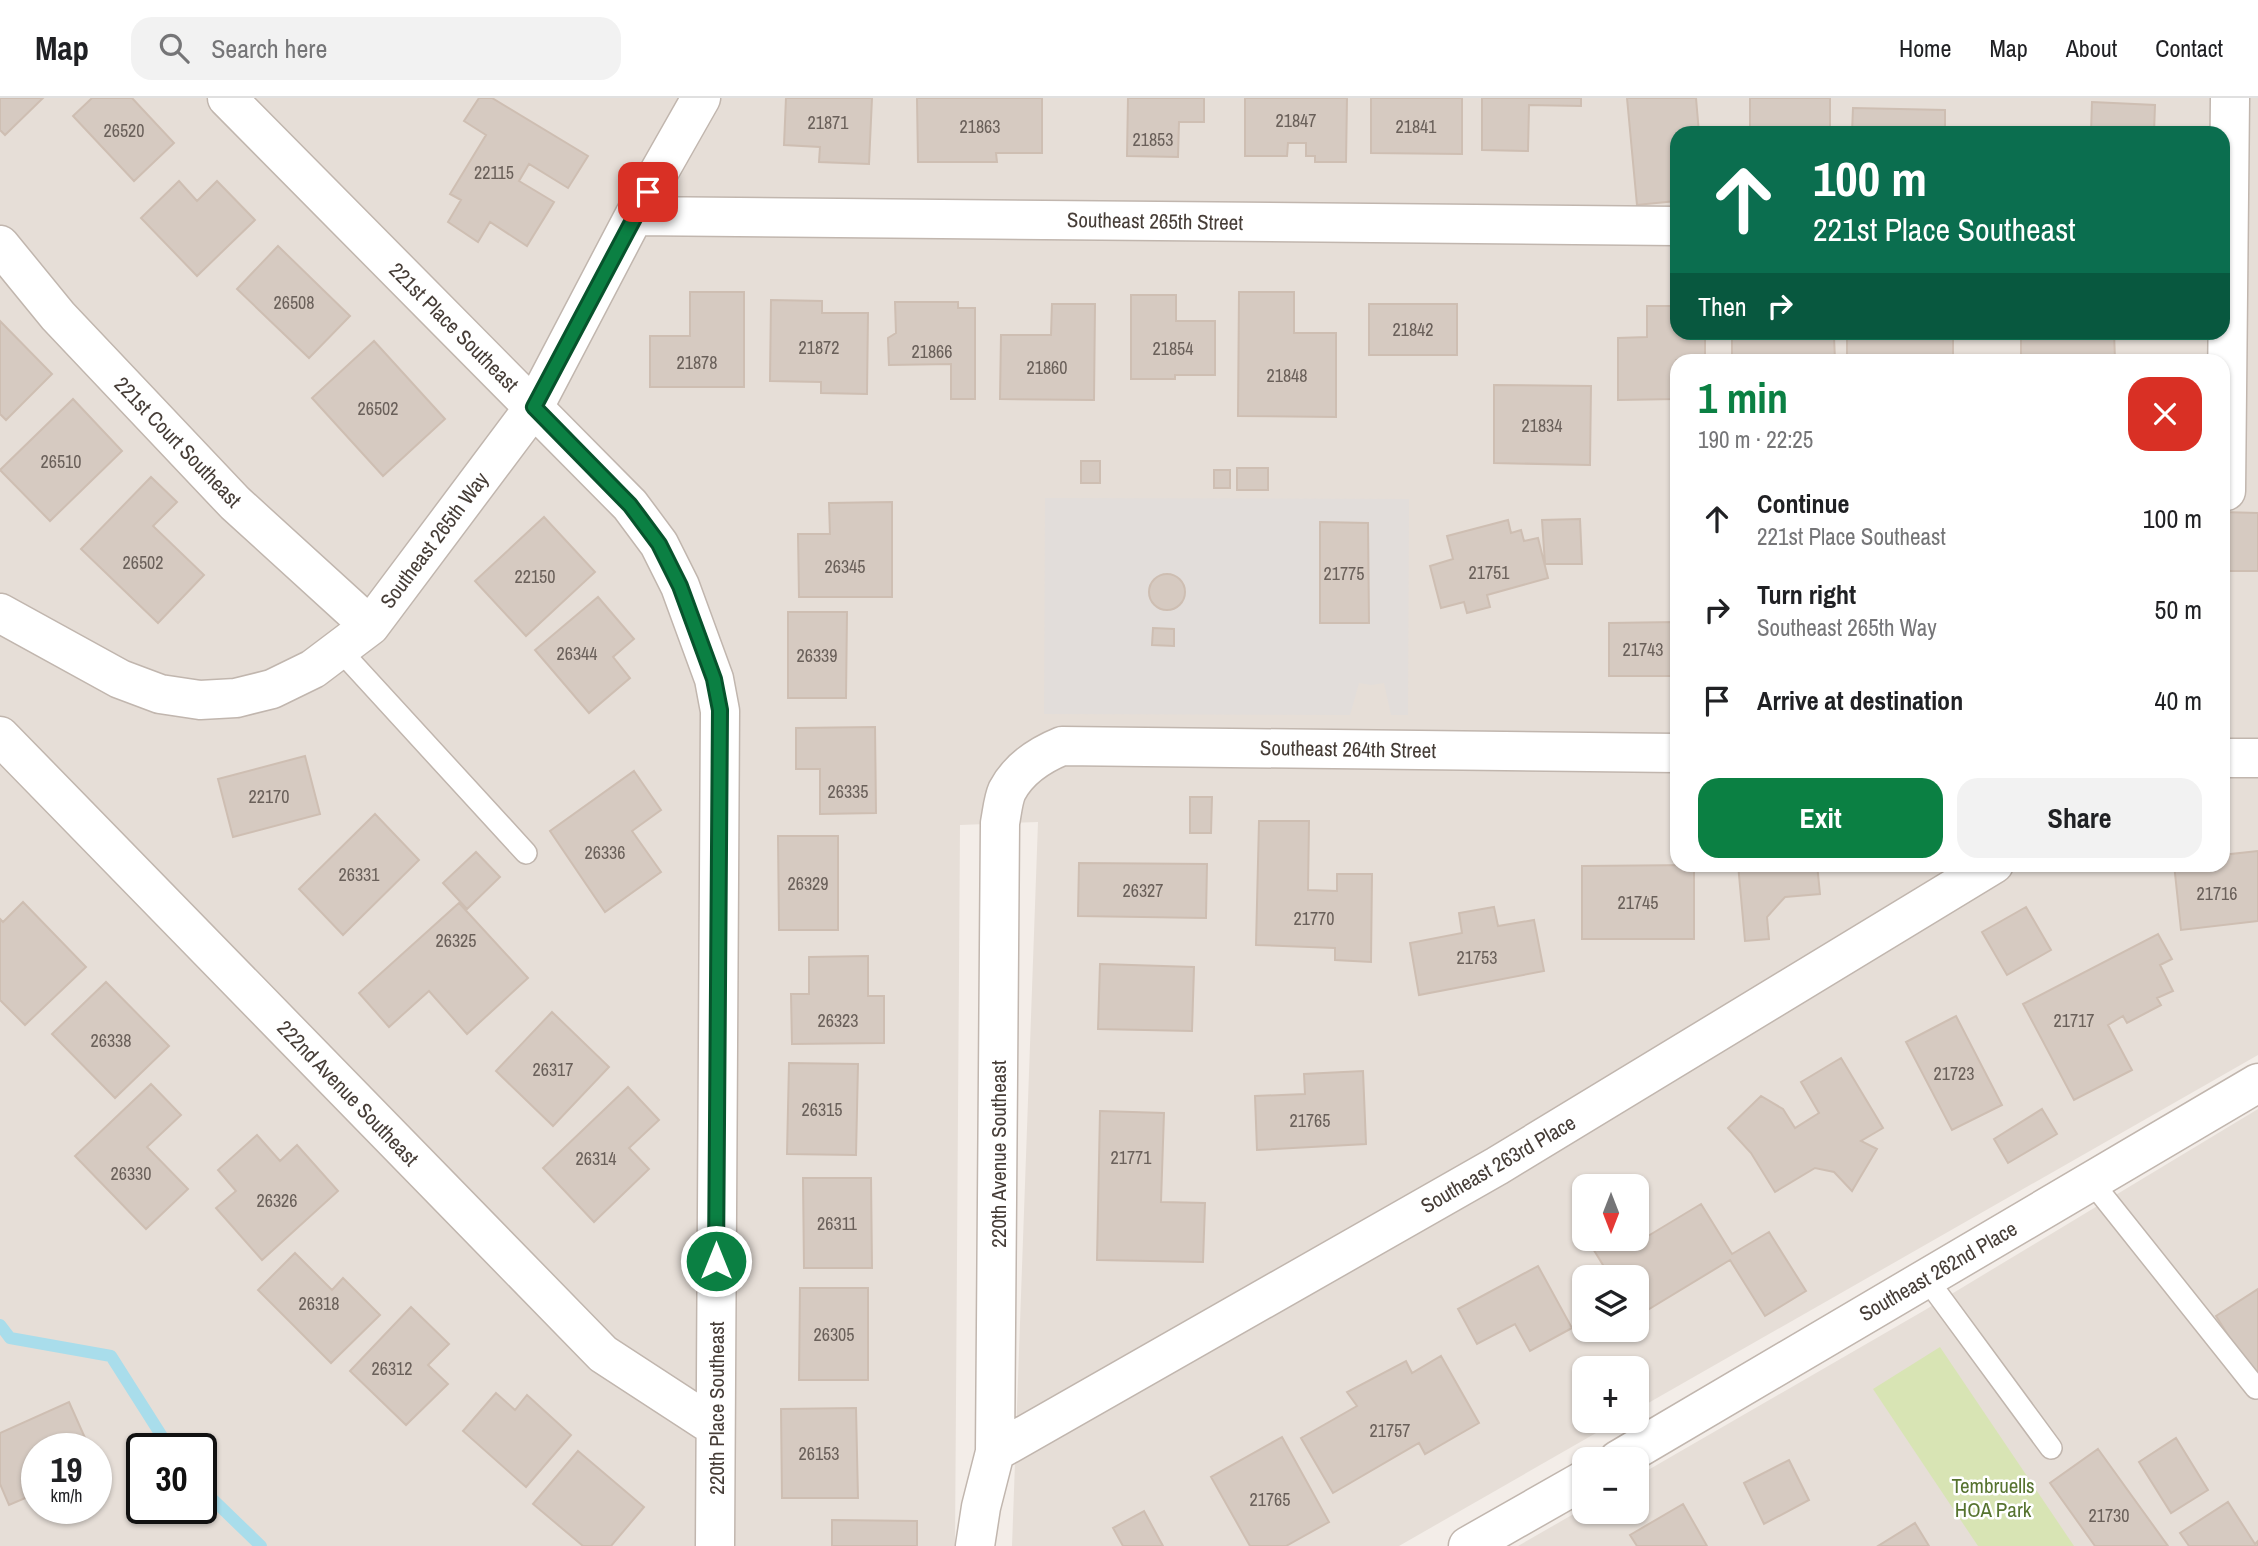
<!DOCTYPE html>
<html lang="en">
<head>
<meta charset="utf-8">
<style>
  body { margin:0; font-family:"Archivo Narrow",sans-serif; background:#f2f2f2; color:#202124; height:100vh; display:flex; flex-direction:column; font-size:26px; white-space:nowrap }
  * { box-sizing:border-box; margin:0 }
  p { font-size:23px; color:#757577 }
  .icon { flex:none; width:38px; height:38px; fill:none; stroke:currentColor; stroke-width:2; stroke-linecap:round; stroke-linejoin:round }
  .map { position:relative; flex:1; overflow:hidden }
  .details { position:absolute; left:1670px; top:256px; width:560px; height:518px; display:flex; flex-direction:column; background:#fff; border-radius:21px; box-shadow:0 2px 5px #0004 }
  .details>* { flex:none }
  .top-card { position:absolute; left:1670px; top:28px; width:560px; height:214px; border-radius:21px; box-shadow:0 2px 5px #0004; background:#0b6e4f; color:#fff; overflow:hidden }
  .needle { width:46px; rotate:180deg }
  .controls { position:absolute; left:1572px; top:1076px; display:grid; gap:14px }
  .controls a { display:grid; place-items:center; width:77px; height:77px; border-radius:14px; background:#fff; box-shadow:0 2px 5px #0004; font-size:35px }
  .speed { position:absolute; left:21px; top:1335px; display:flex; gap:14px; font-size:35px; font-weight:700; text-align:center }
  .speed>* { display:grid; place-content:center; width:91px; height:91px; border-radius:50%; background:#fff; box-shadow:0 2px 5px #0004; line-height:1 }
  .speed small { font-size:18px; font-weight:400 }
  .speed .limit { border:4px solid #111; border-radius:10px; background:#fff; color:#111 }
  .pin { position:absolute; display:grid; place-items:center; width:60px; height:60px; color:#fff; margin:-30px; border-radius:14px; box-shadow:0 4px 10px #0006 }
  .me { position:absolute; width:77px; margin:-38px; rotate:0deg; stroke-linejoin:round; filter:drop-shadow(0 0 5px #0008) }
  .turn { display:flex; align-items:center; gap:24px; height:147px; padding:0 28px; font-size:32px }
  .turn .icon { width:91px; height:91px; stroke-width:2.5 }
  .turn b { display:block; font-size:49px; line-height:60px }
  .then { display:flex; align-items:center; height:66px; padding:0 28px; background:#0003; gap:14px; font-size:26px }
  .round { display:grid; place-items:center; flex:none; width:74px; height:74px; border-radius:21px; background:#f2f2f2 }
  .headline { display:flex; align-items:center; justify-content:space-between; height:119px; padding:0 28px }
  h1 { font-size:42px; font-weight:700; line-height:52px; color:#0b8043 }
  .button { display:flex; gap:14px; margin-top:auto; padding:14px 28px }
  .button a { flex:1; height:80px; border-radius:21px; background:#0b8043; color:#fff; font-size:28px; font-weight:700; line-height:80px; text-align:center }
  .button a+a { background:#f2f2f2; color:#202124 }
  ul { padding:0; list-style:none }
  li { display:flex; align-items:center; gap:21px; height:91px; padding:0 28px }
  li div { flex:1 }
  li b { display:block; font-size:26px }
  li em { font-style:normal }
  header { display:flex; align-items:center; gap:42px; box-sizing:border-box; height:98px; padding:0 35px; background:#fff; border-bottom:2px solid #e0e0e0 }
  header strong { font-size:33px }
  nav { display:flex; gap:38px; margin-inline-start:auto; font-size:24px }
  .search { width:490px; height:63px; background:#f2f2f2; display:flex; align-items:center; gap:18px; box-sizing:border-box; padding:0 24px; border-radius:21px; color:#757577; font-size:26px }
  .map>svg:first-child { display:block }
</style>
</head>
<body>
<header>
<strong>Map</strong>
<div class="search"><svg class="icon" aria-label="search" viewBox="0 0 24 24"><circle cx="10" cy="10" r="6"/><path d="M15 15l6 6"/></svg>Search here</div>
<nav><a>Home</a><a>Map</a><a>About</a><a>Contact</a></nav>
</header>
<div class="map">
<svg width="2258" height="1448" viewBox="0 0 2258 1448">
  <rect width="100%" height="100%" fill="#f3ede8"/>
  <path fill="#e6ded7" fill-rule="evenodd" d="M0,0H2258V957L1636,1312V1270H1584V1323H1617L1399,1448H1012L1038,724L960,727L955,1448H0ZM1676,35H2222V234H1676ZM1676,262H2222V766H1676ZM1584,1088H1636V1141H1584ZM1584,1180H1636V1232H1584ZM37,1351H96V1410H37ZM142,1351H201V1410H142Z
    M2258,1011V1448H1518L1584,1410V1414H1636V1379L1925,1212Z"/>
  <path fill="#e2ddda" d="M1045,400L1409,401L1408,617H1391L1384,585L1371,587L1359,585L1350,617L1044,616Z"/>
  <path fill="#d8e4b4" d="M1940,1249L2074,1448H1978L1873,1291Z"/>
  <g fill="none" stroke-linecap="round" stroke-linejoin="round">
    <path stroke="#a9ddeb" stroke-width="12" d="M0,1227L10,1240L111,1258L170,1351
      M201,1390L261,1448"/>
  </g>
  <path fill="#d6cac1" stroke="#cebeb2" stroke-width="2" d="M0,0H43L5,37L0,32Z
    M92,0H132L174,45L134,83L73,18Z
    M479,0H492L588,58L568,90L529,66L519,83L554,104L527,148L490,124L478,144L448,124L461,102L450,96L486,37L464,23Z
    M786,0H872L869,66L819,64L820,49L784,47Z
    M917,0H1042V55H996L997,64H918Z
    M1128,0H1204V24H1179L1178,59L1127,58Z
    M1245,0H1347L1346,64H1315V58H1306V45H1288L1287,58H1245Z
    M1371,0H1462V56L1371,55Z
    M1482,0H1581V8L1529,7L1528,53L1482,52Z
    M1627,0H1696L1699,35H1676V103L1637,107Z
    M1750,0H1830V35H1750Z
    M2092,4L2155,7L2154,35H2091Z
    M1853,10L1945,12V35H1852Z
    M179,83L197,103L217,83L255,122L197,178L141,120Z
    M278,148L350,218L309,260L237,191Z
    M690,194H744V289H650V238H690Z
    M1239,194H1294V235H1336V319L1238,318Z
    M1131,197H1176V223H1215V277H1175V281H1131Z
    M771,202L822,203V215H868L867,296L821,295V284L770,283Z
    M895,204H958V210H975V301H951V266L889,267L888,240L896,235Z
    M1052,206H1095L1094,302L1000,301L1001,237H1051Z
    M1369,206H1457V257H1369Z
    M1647,208H1676V234H1705V262H1676V301L1618,302V240L1647,239Z
    M0,223L52,276L6,322L0,316Z
    M1847,234H1953V262H1847Z
    M2021,234H2114L2115,262H2021Z
    M1834,239L1835,262H1732V240Z
    M374,243L445,321L383,378L312,300Z
    M1494,287L1591,288L1590,367L1494,365Z
    M73,301L122,353L50,423L0,372Z
    M1081,363H1100V385H1081Z
    M1237,370H1268V392H1237Z
    M1214,372H1230V390H1214Z
    M151,379L177,404L153,428L204,477L158,525L81,451Z
    M892,404V499H799L798,436H830L829,405Z
    M2222,414L2258,415V473H2222Z
    M544,419L595,474L526,538L475,483Z
    M1580,421L1582,466H1545L1542,422Z
    M1508,422L1511,435L1521,432L1524,443L1538,440L1548,480L1487,497L1490,509L1467,515L1464,504L1441,510L1430,468L1453,461L1447,438Z
    M1320,424L1368,425L1369,525H1320Z
    M1149 494a18 18 0 1 1 36 0a18 18 0 1 1-36 0Z
    M598,499L634,541L613,559L630,580L589,615L535,552Z
    M788,514H847L846,600H788Z
    M1676,524V578H1609V525Z
    M1153,530L1174,531V548L1152,547Z
    M875,629L876,715L820,716V671H796V630Z
    M305,658L320,716L233,739L218,681Z
    M634,673L661,712L632,733L661,774L605,814L550,733Z
    M1190,699H1212L1211,735H1190Z
    M375,716L419,762L343,837L299,791Z
    M1259,723H1309L1308,792L1337,793V776H1372L1371,864L1335,862V850L1256,847Z
    M778,738H838V832H779Z
    M2258,753V823L2181,832L2174,766H2222V757Z
    M476,754L500,779L467,811L443,785Z
    M1079,765L1207,766L1206,820L1078,818Z
    M1738,766H1817L1820,796L1785,799L1767,819L1769,841L1745,843Z
    M1694,767V841H1582V768Z
    M23,804L86,869L25,927L0,902V821L3,824Z
    M459,805L528,880L467,936L429,893L389,929L359,895Z
    M1494,809L1498,828L1534,822L1544,873L1419,897L1410,845L1462,835L1459,815Z
    M2026,809L2051,852L2007,877L1982,834Z
    M2158,836L2172,861L2160,867L2173,893L2157,900L2161,907L2127,925L2123,918L2108,927L2132,972L2074,1002L2023,906Z
    M868,858V898H884V945L792,946L791,896H809V859Z
    M1100,866L1194,869L1192,933L1098,931Z
    M106,884L169,948L115,1000L52,936Z
    M552,914L609,969L553,1028L496,973Z
    M1956,918L2002,1007L1952,1032L1906,944Z
    M1841,960L1883,1030L1861,1043L1877,1051L1852,1093L1834,1074L1815,1070L1775,1094L1751,1055L1728,1030L1761,998L1783,1011L1795,1030L1819,1015L1801,984Z
    M789,965L858,966L856,1057L787,1056Z
    M1363,973L1366,1046L1257,1052L1255,998L1305,996L1304,976Z
    M151,986L181,1017L147,1049L188,1091L146,1131L75,1058Z
    M628,989L659,1022L629,1050L649,1071L594,1124L543,1070Z
    M2042,1011L2057,1036L2008,1065L1994,1041Z
    M1100,1013L1164,1015L1161,1104L1205,1105L1203,1164L1097,1162Z
    M257,1037L280,1063L297,1047L338,1093L262,1162L216,1110L236,1093L218,1072Z
    M803,1080H871L872,1170H804Z
    M1701,1106L1732,1156L1769,1134L1806,1193L1765,1218L1730,1162L1636,1219V1180H1611L1587,1141H1636V1118L1648,1138Z
    M295,1155L332,1192L343,1180L380,1217L331,1265L258,1192Z
    M1538,1168L1572,1230L1530,1253L1515,1226L1477,1246L1458,1211Z
    M800,1190H868V1282H799Z
    M2258,1191V1285L2216,1218Z
    M411,1209L449,1246L428,1267L448,1286L406,1327L350,1273Z
    M1441,1258L1479,1325L1425,1356L1419,1345L1333,1395L1301,1340L1357,1308L1347,1294L1406,1263L1412,1275Z
    M496,1295L515,1312L527,1297L571,1337L526,1389L463,1333Z
    M69,1304L90,1351H37V1395L9,1407L0,1386V1335Z
    M856,1310L858,1400H782L781,1311Z
    M1282,1339L1329,1424L1286,1448H1250L1211,1379Z
    M2176,1340L2208,1392L2171,1415L2139,1364Z
    M2098,1351L2168,1448H2095L2050,1385Z
    M578,1353L644,1409L611,1448H583L533,1406Z
    M1789,1362L1809,1402L1764,1426L1744,1385Z
    M2228,1404L2255,1446L2258,1443V1448H2189L2180,1435Z
    M1683,1406L1707,1448H1637L1630,1437Z
    M1144,1413L1163,1448H1123L1113,1430Z
    M832,1422L917,1423V1448H832Z
    M1915,1425L1929,1448H1878Z"/>
  <g fill="none" stroke-linecap="round" stroke-linejoin="round">
    <defs>
      <path id="service" d="M339,551L526,755
        M2091,1083L2256,1290
        M1926,1180L2051,1350"/>
      <path id="minor" d="M227,0L630,407L659,446L680,488L714,581L720,613L715,1448
        M634,118L1676,128
        M0,147L58,218L235,405L370,528
        M2226,393L2230,0
        M0,515L120,581L160,596L200,602L236,600L272,591L313,571L370,528L534,309L634,118L701,0
        M0,638L603,1256L715,1329
        M2222,660H2258
        M995,1354L1497,1068L1994,766
        M1618,1362L2258,985
        M975,1448L981,1409L995,1354L1000,725C1002,715 1003,702 1007,693C1019,670 1040,657 1062,648L1676,655
        M1468,1448L1584,1382"/>
    </defs>
    <use href="#service" stroke="#c1b6ae" stroke-width="24"/>
    <use href="#minor" stroke="#c1b6ae" stroke-width="41"/>
    <use href="#service" stroke="#fff" stroke-width="21"/>
    <use href="#minor" stroke="#fff" stroke-width="38"/>
  </g>
  <g fill="none" stroke-linecap="round" stroke-linejoin="round">
    <defs>
      <path id="route" d="M648,94L534,309L630,407L659,446L680,488L714,581L720,612L716,1163"/>
    </defs>
    <use href="#route" stroke="#07532c" stroke-width="18"/>
    <use href="#route" stroke="#0b8043" stroke-width="12"/>
  </g>
  <g text-anchor="middle" dominant-baseline="central" stroke-width="5" stroke-linejoin="round" paint-order="stroke">
    <g font-size="18" fill="#6a605a">
      <text x="1296" y="22">21847</text>
      <text x="828" y="24">21871</text>
      <text x="980" y="28">21863</text>
      <text x="1416" y="28">21841</text>
      <text x="124" y="32">26520</text>
      <text x="1153" y="41">21853</text>
      <text x="494" y="74">22115</text>
      <text x="294" y="204">26508</text>
      <text x="1413" y="231">21842</text>
      <text x="819" y="249">21872</text>
      <text x="1173" y="250">21854</text>
      <text x="932" y="253">21866</text>
      <text x="697" y="264">21878</text>
      <text x="1047" y="269">21860</text>
      <text x="1287" y="277">21848</text>
      <text x="378" y="310">26502</text>
      <text x="1542" y="327">21834</text>
      <text x="61" y="363">26510</text>
      <text x="143" y="464">26502</text>
      <text x="845" y="468">26345</text>
      <text x="1489" y="474">21751</text>
      <text x="1344" y="475">21775</text>
      <text x="535" y="478">22150</text>
      <text x="1643" y="551">21743</text>
      <text x="577" y="555">26344</text>
      <text x="817" y="557">26339</text>
      <text x="848" y="693">26335</text>
      <text x="269" y="698">22170</text>
      <text x="605" y="754">26336</text>
      <text x="359" y="776">26331</text>
      <text x="808" y="785">26329</text>
      <text x="1143" y="792">26327</text>
      <text x="2217" y="795">21716</text>
      <text x="1638" y="804">21745</text>
      <text x="1314" y="820">21770</text>
      <text x="456" y="842">26325</text>
      <text x="1477" y="859">21753</text>
      <text x="838" y="922">26323</text>
      <text x="2074" y="922">21717</text>
      <text x="111" y="942">26338</text>
      <text x="553" y="971">26317</text>
      <text x="1954" y="975">21723</text>
      <text x="822" y="1011">26315</text>
      <text x="1310" y="1022">21765</text>
      <text x="1131" y="1059">21771</text>
      <text x="596" y="1060">26314</text>
      <text x="131" y="1075">26330</text>
      <text x="277" y="1102">26326</text>
      <text x="837" y="1125">26311</text>
      <text x="319" y="1205">26318</text>
      <text x="834" y="1236">26305</text>
      <text x="392" y="1270">26312</text>
      <text x="1390" y="1332">21757</text>
      <text x="819" y="1355">26153</text>
      <text x="1270" y="1401">21765</text>
      <text x="2109" y="1417">21730</text>
    </g>
    <g font-size="21" fill="#463d37" stroke="#fff">
      <text transform="translate(1155 123) rotate(1)">Southeast 265th Street</text>
      <text transform="translate(454 229) rotate(45)">221st Place Southeast</text>
      <text transform="translate(178 344) rotate(46)">221st Court Southeast</text>
      <text transform="translate(434 442) rotate(-53)">Southeast 265th Way</text>
      <text transform="translate(1348 651) rotate(1)">Southeast 264th Street</text>
      <text transform="translate(348 995) rotate(46)">222nd Avenue Southeast</text>
      <text transform="translate(998 1056) rotate(-90)">220th Avenue Southeast</text>
      <text transform="translate(1498 1066) rotate(-30)">Southeast 263rd Place</text>
      <text transform="translate(1938 1173) rotate(-30)">Southeast 262nd Place</text>
      <text transform="translate(716 1310) rotate(-90)">220th Place Southeast</text>
    </g>
    <g font-size="21" fill="#56732f" stroke="#fff">
      <text x="1993" y="1387">Tembruells<tspan x="1993" dy="24">HOA Park</tspan></text>
    </g>
  </g>
</svg>
<div class="controls">
<a><svg class="needle" viewBox="-14 -14 28 28"><path d="M0-13l5 13h-10z" fill="#e53935"/><path d="M0 13l5-13h-10z" fill="#757577"/></svg></a>
<a><svg class="icon" aria-label="layers" viewBox="0 0 24 24"><path d="M12 4l9 5-9 5-9-5zM3 14l9 5 9-5"/></svg></a>
<a>+</a>
<a>−</a>
</div>
<div class="speed"><div>19<small>km/h</small></div><div class="limit">30</div></div>
<div class="pin" style="left:648px;top:94px;background:#d93025"><svg class="icon" aria-label="arrive" viewBox="0 0 24 24"><path d="M6 21V4h12l-3 4 3 4H6"/></svg></div>
<svg class="me" style="left:716px;top:1163px" viewBox="-20 -20 40 40"><circle r="17" fill="#0b8043" stroke="#fff" stroke-width="3"/><path d="M0-11L8 9 0 5-8 9z" fill="#fff"/></svg>
<div class="top-card">
<div class="turn"><svg class="icon" aria-label="ahead" viewBox="0 0 24 24"><path d="M12 20V5M6 11l6-6 6 6"/></svg><div><b>100 m</b>221st Place Southeast</div></div>
<div class="then">Then<svg class="icon" aria-label="right" viewBox="0 0 24 24"><path d="M7 20v-9h11M14 6l5 5-5 5"/></svg></div>
</div>
<section class="details">
<div class="headline"><div><h1>1 min</h1><p>190 m · 22:25</p></div><a class="round" style="background:#d93025;color:#fff"><svg class="icon" aria-label="close" viewBox="0 0 24 24"><path d="M6 6l12 12M18 6L6 18"/></svg></a></div>
<ul>
<li><svg class="icon" aria-label="ahead" viewBox="0 0 24 24"><path d="M12 20V5M6 11l6-6 6 6"/></svg><div><b>Continue</b><p>221st Place Southeast</p></div><em>100 m</em></li>
<li><svg class="icon" aria-label="right" viewBox="0 0 24 24"><path d="M7 20v-9h11M14 6l5 5-5 5"/></svg><div><b>Turn right</b><p>Southeast 265th Way</p></div><em>50 m</em></li>
<li><svg class="icon" aria-label="arrive" viewBox="0 0 24 24"><path d="M6 21V4h12l-3 4 3 4H6"/></svg><div><b>Arrive at destination</b></div><em>40 m</em></li>
</ul>
<div class="button"><a>Exit</a><a>Share</a></div>
</section>
</div>
</body>
</html>
